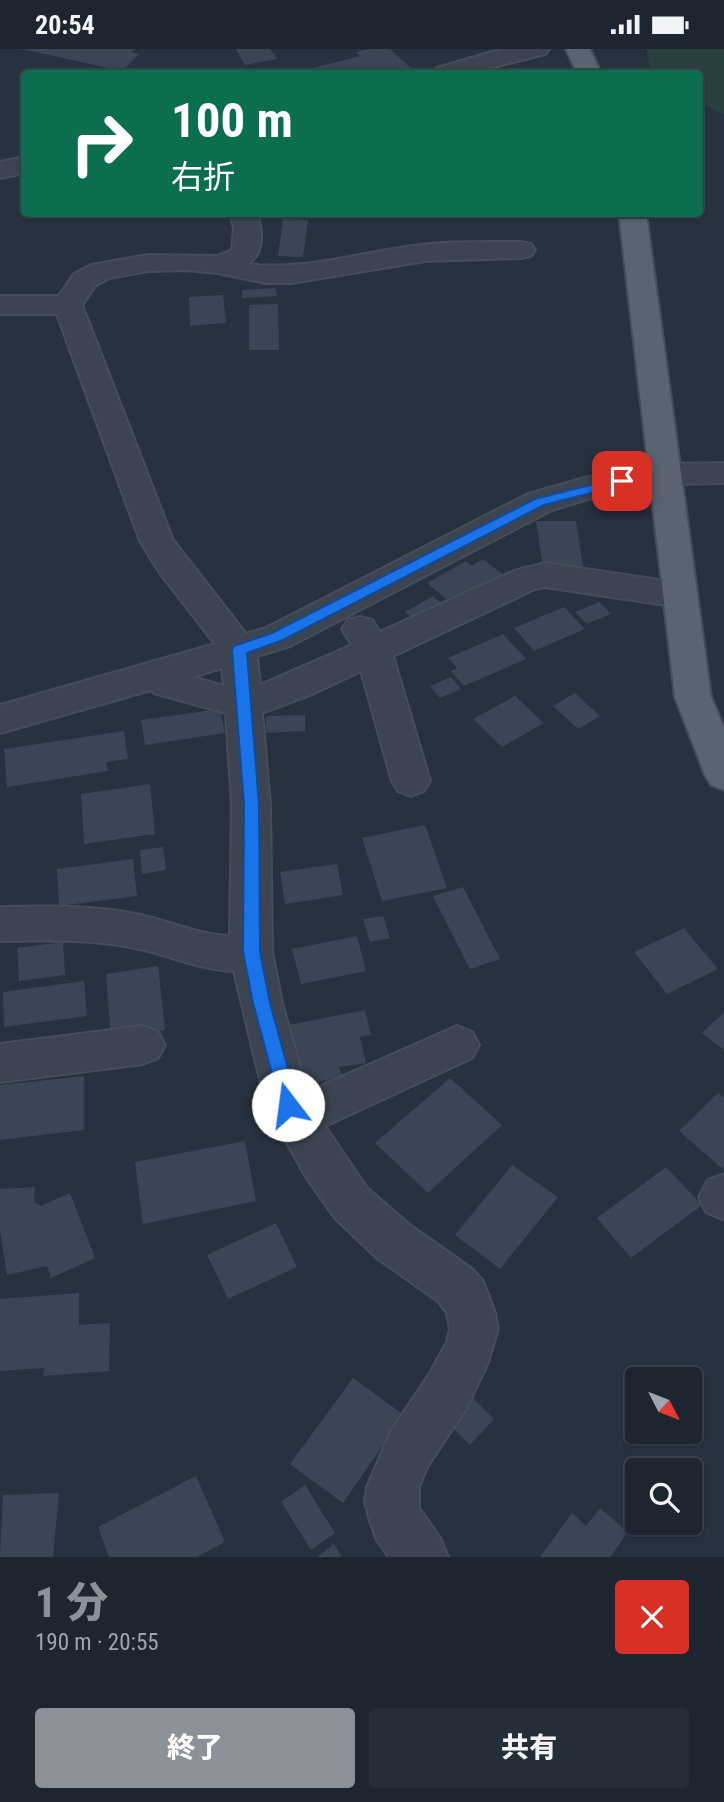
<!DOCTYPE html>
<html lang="ja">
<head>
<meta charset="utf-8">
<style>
  body { margin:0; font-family:"Roboto Condensed","Noto Sans JP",sans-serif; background:#252e38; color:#f1f3f6; height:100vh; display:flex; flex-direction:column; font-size:26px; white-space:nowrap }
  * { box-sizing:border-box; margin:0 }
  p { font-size:23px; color:#a0a5ab }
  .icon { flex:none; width:38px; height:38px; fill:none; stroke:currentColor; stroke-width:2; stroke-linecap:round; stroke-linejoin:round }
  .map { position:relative; height:1508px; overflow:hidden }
  .drawer { display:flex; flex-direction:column; background:#1d2630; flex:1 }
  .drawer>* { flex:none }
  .guide { position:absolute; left:21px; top:21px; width:682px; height:147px; border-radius:7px; box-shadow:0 2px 5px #0004,0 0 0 2px #3b434c; background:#0b6e4f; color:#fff; overflow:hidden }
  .needle { width:46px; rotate:132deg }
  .fabs { position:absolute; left:625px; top:1318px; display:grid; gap:14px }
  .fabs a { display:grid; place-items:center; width:77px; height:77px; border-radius:7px; background:#1d2630; box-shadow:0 2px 5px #0004,0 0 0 2px #3b434c; font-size:35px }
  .pin { position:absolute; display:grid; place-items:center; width:60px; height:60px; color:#fff; margin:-30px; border-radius:14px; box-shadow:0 4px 10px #0006 }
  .me { position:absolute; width:77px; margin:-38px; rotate:345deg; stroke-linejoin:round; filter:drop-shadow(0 0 5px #0008) }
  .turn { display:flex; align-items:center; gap:24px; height:147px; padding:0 35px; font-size:32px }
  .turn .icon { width:91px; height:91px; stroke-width:2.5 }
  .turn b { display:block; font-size:49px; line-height:60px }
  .round { display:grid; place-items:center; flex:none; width:74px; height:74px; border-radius:7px; background:#252e38 }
  .headline { display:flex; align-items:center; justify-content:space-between; height:119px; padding:0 35px }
  h1 { font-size:42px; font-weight:800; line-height:52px; color:#8c9099 }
  .primary-button { display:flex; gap:14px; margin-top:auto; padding:14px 35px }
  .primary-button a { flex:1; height:80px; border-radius:7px; background:#8c9099; color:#fff; font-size:28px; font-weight:800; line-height:80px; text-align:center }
  .primary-button a+a { background:#252e38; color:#f1f3f6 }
  .status { display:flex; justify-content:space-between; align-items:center; height:49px; padding:0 35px; background:#1d2630; direction:ltr }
  .status svg { height:19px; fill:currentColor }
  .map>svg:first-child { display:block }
</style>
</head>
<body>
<div class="status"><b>20:54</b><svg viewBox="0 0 49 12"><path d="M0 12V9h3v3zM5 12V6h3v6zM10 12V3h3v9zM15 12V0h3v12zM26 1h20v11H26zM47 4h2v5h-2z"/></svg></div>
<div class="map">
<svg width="724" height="1508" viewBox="0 0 724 1508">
  <rect width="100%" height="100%" fill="#273240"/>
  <path fill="#293f41" d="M646,0H724V67L700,53V24H651Z"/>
  <path fill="#3a4656" d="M22,0H135L132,3L139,5L122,22Z
    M236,0H270L277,10L245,16Z
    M369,0H390L415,23L294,24L360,7L356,3Z
    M283,170L308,171L303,208L278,207Z
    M276,239L277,247L242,249V241Z
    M223,246L226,274L190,277L189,248Z
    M278,255L279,301H249V256Z
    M536,472H576L583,517L543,518Z
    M483,510L506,528L455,557L427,534L466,512L471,517Z
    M433,547L448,560L420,576L405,563Z
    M599,553L611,565L587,575L575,563Z
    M564,558L585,580L534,602L514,579Z
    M503,585L526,610L464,637L451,622L457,619L448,609Z
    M451,628L461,640L440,649L430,637Z
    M575,644L600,667L578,680L553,657Z
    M515,647L544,674L502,698L473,670Z
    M220,660L225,684L145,696L141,671Z
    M305,666V682L265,684L266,667Z
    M124,682L128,710L106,713L108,722L7,738L4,700Z
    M150,735L155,785L84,795L81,745Z
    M425,776L447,839L382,852L362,789Z
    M163,798L166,821L142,825L140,801Z
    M133,810L137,847L59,857L57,820Z
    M337,815L343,846L285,855L280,823Z
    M463,838L500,910L470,920L433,847Z
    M383,867L390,889L370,893L363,870Z
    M684,879L718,920L667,945L634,903Z
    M357,887L366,922L301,935L292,900Z
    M63,893L65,926L19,932L17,899Z
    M158,917L165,981L111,989L106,925Z
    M84,932L87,967L4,978L3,943Z
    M365,961L371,986L360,988L366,1014L339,1018L342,1028L294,1038L284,988L291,987L289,976Z
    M724,963V1001L702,984Z
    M84,1027V1081L0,1091V1036Z
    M450,1029L502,1076L428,1144L375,1094Z
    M718,1044L724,1049V1121L679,1082Z
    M245,1092L256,1152L143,1175L135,1113Z
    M512,1116L558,1148L500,1220L455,1186Z
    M666,1118L702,1156L631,1209L597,1169Z
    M35,1138L34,1153L41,1157L70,1144L95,1209L51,1229L47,1217L7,1226L0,1181V1140Z
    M276,1174L297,1218L228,1250L207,1206Z
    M79,1244V1276L110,1274L109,1322L43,1327L44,1319L0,1322V1250Z
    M353,1329L404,1366L343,1454L290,1415Z
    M470,1346L494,1370L470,1396L445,1371Z
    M196,1427L225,1493L197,1508H109L98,1478Z
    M305,1436L335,1484L311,1501L281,1453Z
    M59,1444L53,1508H0L3,1446Z
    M600,1459L628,1483L610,1508H540L572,1464L586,1477Z
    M334,1495L342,1508H317Z"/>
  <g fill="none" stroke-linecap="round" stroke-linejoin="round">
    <defs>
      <path id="minor" d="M549,0L545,5L470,24H434L437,19L502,0Z
        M24,108V124L0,129V113Z
        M230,164H257C263,183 265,203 248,215C304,222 358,204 413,197C449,192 485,193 521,193L531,195L535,201L531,207L521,209L426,212L291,234H266L217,224L186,221L148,222L109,229L95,237L82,256L173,491L246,585L266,579L528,445L585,429L663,415L724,414V434L663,435L588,450L552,461L290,597L257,607L260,636L352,596L342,580L348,571L360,568L372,571L380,583L514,522L545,514L679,534L691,538L696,546L691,554L679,558L545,538L535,540L393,607L430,732L424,742L411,747L398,742L392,732L361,622L310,646L262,664L270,756L272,903L282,954L307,1043L457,977L472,983L479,996L472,1009L325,1077L367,1139L411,1177L472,1220L483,1232L495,1264L498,1280L487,1316L466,1360L427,1418L419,1438V1459L440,1489L448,1508H389L377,1491L370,1472L365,1453L367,1438L391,1382L430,1324L447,1293L450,1280L447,1264L438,1252L377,1209L335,1169L306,1128L266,1056L234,922C200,921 172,907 140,900C94,890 47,891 0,892V858C47,857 95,856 141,866C171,873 199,886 230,887L232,756L226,664L154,644L151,641L0,684V656L215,595L160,524L140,492L57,265H0V247H59L74,225L91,216L148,206L217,207L232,201L234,179ZM222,619L224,637L192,628Z
        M143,977L158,983L165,996L158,1009L143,1015L0,1033V995Z
        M724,1125V1169L722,1170L706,1163L699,1148L708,1131Z"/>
      <path id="major" d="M566,0H590L601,24H577Z
        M619,164H646L711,648L724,679V741L711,736L705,726L675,648Z"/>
    </defs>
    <use href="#minor" stroke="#454d59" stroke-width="4"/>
    <use href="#major" stroke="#454d59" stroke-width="4"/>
    <use href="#minor" fill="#3b4450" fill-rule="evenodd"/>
    <use href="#major" fill="#5a6370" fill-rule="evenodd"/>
  </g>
  <path fill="#1a73e8" stroke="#114b97" stroke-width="2" d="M622,428L628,432L626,435L544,456L283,591L247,604L259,756L260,903L270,954L298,1056L295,1062L288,1064L282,1062L253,954L243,903L244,756L232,601L234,597L272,584L535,450Z"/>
</svg>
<div class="fabs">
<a><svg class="needle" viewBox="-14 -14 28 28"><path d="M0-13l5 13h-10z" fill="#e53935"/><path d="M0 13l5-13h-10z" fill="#a0a5ab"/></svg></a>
<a><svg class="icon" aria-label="search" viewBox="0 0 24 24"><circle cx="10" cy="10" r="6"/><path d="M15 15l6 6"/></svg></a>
</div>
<div class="pin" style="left:622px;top:432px;background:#d93025"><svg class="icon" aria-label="arrive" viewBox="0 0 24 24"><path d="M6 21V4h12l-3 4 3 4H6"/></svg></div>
<svg class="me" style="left:288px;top:1056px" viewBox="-20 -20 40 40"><circle r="19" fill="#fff"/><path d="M0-13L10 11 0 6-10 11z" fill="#1a73e8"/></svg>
<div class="guide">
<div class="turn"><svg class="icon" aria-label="right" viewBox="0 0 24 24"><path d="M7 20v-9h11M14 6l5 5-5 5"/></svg><div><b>100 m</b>右折</div></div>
</div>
</div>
<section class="drawer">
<div class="headline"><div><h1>1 分</h1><p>190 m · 20:55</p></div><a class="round" style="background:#d93025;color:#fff"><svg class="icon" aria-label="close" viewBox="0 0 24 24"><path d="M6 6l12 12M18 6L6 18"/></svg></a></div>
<div class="primary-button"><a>終了</a><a>共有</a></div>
</section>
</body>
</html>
